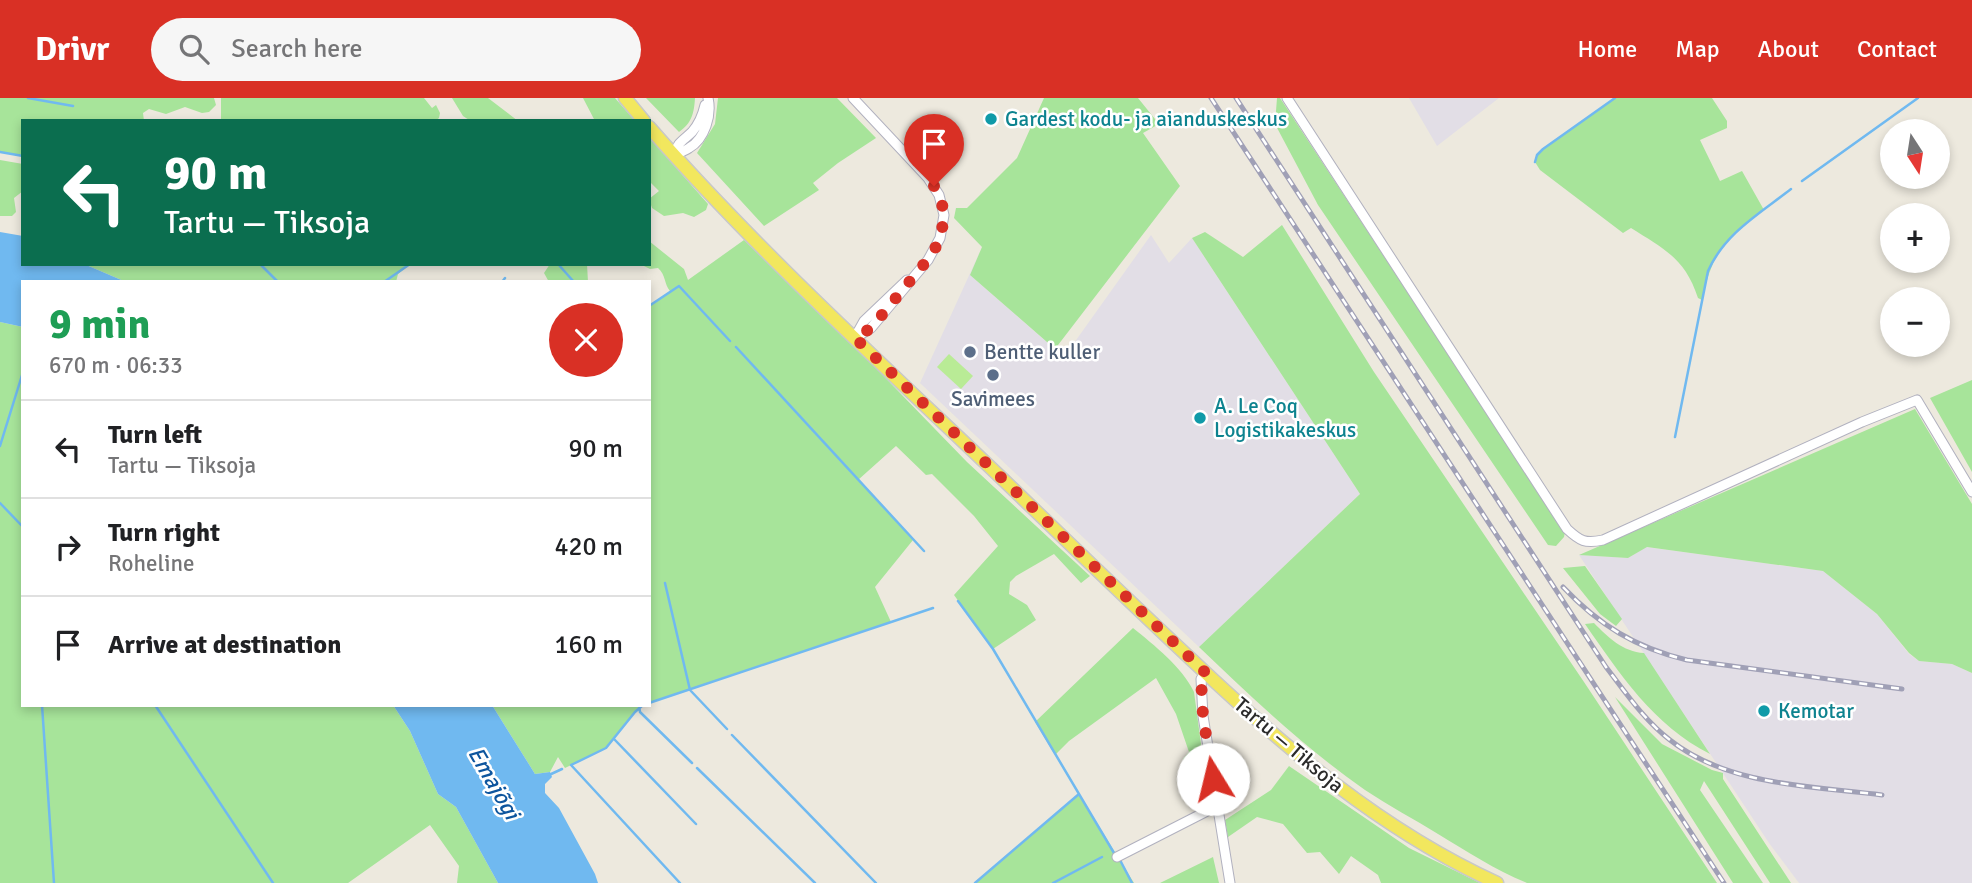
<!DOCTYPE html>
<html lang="en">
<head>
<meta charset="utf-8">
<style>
  body { margin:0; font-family:Signika,sans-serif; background:#f6f6f6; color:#202124; height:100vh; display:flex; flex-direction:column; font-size:26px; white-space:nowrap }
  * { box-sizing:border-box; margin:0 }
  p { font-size:23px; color:#757577 }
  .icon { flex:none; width:38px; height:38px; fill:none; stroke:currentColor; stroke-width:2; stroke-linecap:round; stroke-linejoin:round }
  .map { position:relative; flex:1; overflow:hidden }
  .details { position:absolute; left:21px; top:182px; width:630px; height:427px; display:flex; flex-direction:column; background:#fff; border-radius:0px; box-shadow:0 4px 10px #0003 }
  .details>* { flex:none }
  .top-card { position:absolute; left:21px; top:21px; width:630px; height:147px; border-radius:0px; box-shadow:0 4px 10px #0003; background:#0b6e4f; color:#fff; overflow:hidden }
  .needle { width:46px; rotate:168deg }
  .fabs { position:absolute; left:1880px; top:21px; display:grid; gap:14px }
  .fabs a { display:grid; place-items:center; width:70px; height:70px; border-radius:50%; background:#fff; box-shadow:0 4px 10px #0003; font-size:35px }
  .pin { position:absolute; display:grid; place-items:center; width:60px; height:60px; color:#fff; margin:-72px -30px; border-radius:50% 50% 50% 0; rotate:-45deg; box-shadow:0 0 7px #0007 }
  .pin .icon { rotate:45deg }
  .me { position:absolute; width:77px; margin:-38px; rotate:351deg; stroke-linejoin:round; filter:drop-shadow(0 0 5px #0008) }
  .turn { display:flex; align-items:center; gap:24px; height:147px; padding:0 28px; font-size:32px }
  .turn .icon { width:91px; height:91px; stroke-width:2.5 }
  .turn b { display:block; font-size:49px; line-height:60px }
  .round { display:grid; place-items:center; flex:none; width:74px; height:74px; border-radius:37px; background:#f6f6f6 }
  .headline { display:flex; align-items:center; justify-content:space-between; height:119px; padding:0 28px }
  h1 { font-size:42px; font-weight:700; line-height:52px; color:#1e9e55 }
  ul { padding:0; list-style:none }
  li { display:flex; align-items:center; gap:21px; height:98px; padding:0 28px; border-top:2px solid #e0e0e0 }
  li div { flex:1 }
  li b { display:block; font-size:26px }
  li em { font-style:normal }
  header { display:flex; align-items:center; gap:42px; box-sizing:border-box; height:98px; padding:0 35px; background:#d93025; color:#fff }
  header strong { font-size:33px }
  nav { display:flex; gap:38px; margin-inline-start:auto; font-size:24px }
  .search { width:490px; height:63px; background:#f6f6f6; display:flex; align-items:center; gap:18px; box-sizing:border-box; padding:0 24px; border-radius:38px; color:#757577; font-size:26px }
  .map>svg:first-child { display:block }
</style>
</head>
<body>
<header>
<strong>Drivr</strong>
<div class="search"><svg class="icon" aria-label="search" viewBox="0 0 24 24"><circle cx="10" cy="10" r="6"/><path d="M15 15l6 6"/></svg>Search here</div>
<nav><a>Home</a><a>Map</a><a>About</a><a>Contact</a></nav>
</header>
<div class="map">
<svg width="1972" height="785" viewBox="0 0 1972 785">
  <rect width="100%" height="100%" fill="#ede9de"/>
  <path fill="#e2dee6" d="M1409,0H1499L1437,48Z
    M1151,137L1169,165L1192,140L1360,396L1199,549L920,285L982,149L970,177L1064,259Z
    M1646,449L1823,473L1877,516L1909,556L1919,563L1952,566L1972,575V785H1799L1769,745L1579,457L1628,460Z"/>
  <path fill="#a7e49a" d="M0,0H214L216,7L209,14L202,15L185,9L166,16L149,11L143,15L144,23H23V58L0,54Z
    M221,0H424L432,10L436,7L440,15L439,20L435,23H221Z
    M452,0H488L518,23L469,22L463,18Z
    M583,0H615L635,23H595Z
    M646,0H695C694,15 692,25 679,34Z
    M718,0H837L876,40L838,65L813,85L819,92L764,128L697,55L715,26Z
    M1044,0H1138L1159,26L1143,35L1180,88L1055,251L970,177L982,149L954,120L956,110H967L1017,60Z
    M1277,0H1280L1565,434L1564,439L1556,448L1548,447L1318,107L1275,26Z
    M1615,0H1712L1727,23V30L1700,42L1720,83L1742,73L1764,112C1724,143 1713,152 1702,202L1698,200C1685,160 1664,151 1631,130L1623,135L1540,72L1535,64L1537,57L1543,51Z
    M649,39L708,106L706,112L694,119L683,115L664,118L652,110L649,101L659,93L649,83Z
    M0,62L23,66V93L14,100L16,114L12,118H0Z
    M1282,127L1374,274L1584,584L1717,785H1527C1495,772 1468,754 1438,736C1414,721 1389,708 1365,692C1305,650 1252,600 1199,549L1360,396L1192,140L1205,134L1243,159Z
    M744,142L869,263L967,364L1090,478L1081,485L1054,456L1016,478L1010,484L1009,496L1027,507L1036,522L993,551L954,497L998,448L974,418L932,376L926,377L896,348L858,382L913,442L875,489L891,524L649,605V208L670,193C664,186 666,177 658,170L650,171L640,166H649V143L684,171L688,182Z
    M84,166H410L398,176L396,184H126Z
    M550,166H587L588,184H549L544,175Z
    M0,224L23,229V607H393L410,633L438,696L456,709L498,785H457L459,768L430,727L348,785H0Z
    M1972,282V374L1930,300Z
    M1915,311L1972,406V575L1952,566L1919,563L1909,555L1877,516L1823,473L1647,449L1628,460L1579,457Z
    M1585,468L1622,521L1616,528L1600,516L1563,470Z
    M1594,525C1608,539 1623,554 1644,555L1710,656C1653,627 1620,576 1585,526Z
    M1133,530C1154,547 1182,569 1194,594L1209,705L1199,712L1194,683L1183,661L1189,654L1176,616L1156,580L1069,643L1055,657L1035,624Z
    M1615,599L1662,646L1712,672L1723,675V681L1791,785H1770L1704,683L1700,692L1763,785H1733Z
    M492,607H643L635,614L606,650L565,670L558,659L550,674L535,676Z
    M1289,668L1409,750L1480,785H1381L1378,777L1351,758L1339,776L1320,754L1307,755L1283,726L1257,719L1228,739L1225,722L1271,692Z
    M1079,696L1134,785H975Z
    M1213,759L1219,785H1160Z"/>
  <path fill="#b9eb96" d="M949,256L973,278L961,291L937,269Z"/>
  <path fill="#70b9f0" d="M0,134L23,138V166H84L126,184H23V229L0,224Z
    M393,607H492L535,676L550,674L552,679L545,686V695L559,710L595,776L598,785H498L456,709L438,696L410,633Z"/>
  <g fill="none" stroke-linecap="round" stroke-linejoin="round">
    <path stroke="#70b9f0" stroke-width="2.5" d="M28,0L73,8
      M0,54L23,58
      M1535,64L1537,57L1543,51L1615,0
      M1802,83L1918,0
      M260,166L278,184
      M558,166L574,184
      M384,184L410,166
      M502,184L505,180
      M649,208L679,188L730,243
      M736,249L924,453
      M1675,339L1708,173C1725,135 1759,116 1791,91
      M0,348L23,274
      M0,405L23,429
      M665,485L690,592L727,631
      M958,503L993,551L1114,755
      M649,605L933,510
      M42,607L54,785
      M155,607L273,785
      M639,607L640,614L692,665
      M643,607L635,614L606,650L571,667L680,785
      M732,637L876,785
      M614,641L696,726
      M697,670L815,785
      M549,677L562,671
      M1120,762L1132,785
      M975,785L1079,696
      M1053,785L1102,759"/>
    <defs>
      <path id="minor" d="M853,0L928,80L939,97L944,117L940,140L928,162L871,230L855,240
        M1287,0L1567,431C1580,443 1585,446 1603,442L1862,324L1917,302L1972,394
        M674,57C679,55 685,53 689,50C705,41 712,17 708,0
        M674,57C677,44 684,42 692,34C699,26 703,16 705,7
        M855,239L864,223L907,182
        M1206,575L1201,581L1203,618L1230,785
        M1117,759L1217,708"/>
      <path id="major" d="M625,0L644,23
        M649,29C762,158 891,274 1015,393C1074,450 1133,507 1193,563C1285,650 1381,732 1497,785"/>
    </defs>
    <use href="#minor" stroke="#b1b1bf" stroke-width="11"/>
    <use href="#major" stroke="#c8c8c8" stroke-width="15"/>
    <use href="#minor" stroke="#fff" stroke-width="9"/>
    <use href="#major" stroke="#f2e75e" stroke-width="12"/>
    <defs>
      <path id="rail" d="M1211,0L1724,785
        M1236,0L1606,569C1626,595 1644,622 1670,642C1728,688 1812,688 1882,697
        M1563,489C1599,527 1636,550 1687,562L1902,591"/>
    </defs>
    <use href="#rail" stroke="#a0a0b6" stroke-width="5"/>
    <use href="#rail" stroke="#fff" stroke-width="2.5" stroke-dasharray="8" stroke-linecap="butt"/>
  </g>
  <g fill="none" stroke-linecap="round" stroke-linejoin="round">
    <path stroke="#d93025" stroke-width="12" stroke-dasharray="0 21.6" d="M934,88L942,105L944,124L934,154L871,230L855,240L1206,575L1201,581L1203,618L1213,681"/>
  </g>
  <g fill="#0f9aa8" stroke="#fff" stroke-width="2.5">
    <circle cx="991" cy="21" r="7"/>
    <circle cx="1200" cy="320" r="7"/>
    <circle cx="1764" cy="613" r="7"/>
  </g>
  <g fill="#5c6f8a" stroke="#fff" stroke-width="2.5">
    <circle cx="970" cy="254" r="7"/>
    <circle cx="993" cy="277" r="7"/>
  </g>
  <g text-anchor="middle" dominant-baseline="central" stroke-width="5" stroke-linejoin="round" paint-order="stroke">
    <g font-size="21" fill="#0d838f" stroke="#fff" text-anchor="start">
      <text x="1005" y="21">Gardest kodu- ja aianduskeskus</text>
      <text x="1214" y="308">A. Le Coq<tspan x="1214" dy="24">Logistikakeskus</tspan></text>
      <text x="1778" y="613">Kemotar</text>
    </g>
    <g font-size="21" fill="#4e5e75" stroke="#fff" text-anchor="start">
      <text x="984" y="254">Bentte kuller</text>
      <text x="993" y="301" text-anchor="middle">Savimees</text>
    </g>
    <g font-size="21" fill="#2b2b2b" stroke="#fff">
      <text transform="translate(1289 647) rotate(40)">Tartu — Tiksoja</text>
    </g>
    <g font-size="23" font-style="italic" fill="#0d559e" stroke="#fff">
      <text transform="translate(494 685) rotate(60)">Emajõgi</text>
    </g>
  </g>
</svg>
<div class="fabs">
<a><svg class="needle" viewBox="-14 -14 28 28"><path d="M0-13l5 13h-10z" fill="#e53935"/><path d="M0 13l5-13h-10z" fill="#757577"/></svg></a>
<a>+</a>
<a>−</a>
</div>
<div class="pin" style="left:934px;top:88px;background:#d93025"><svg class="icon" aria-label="arrive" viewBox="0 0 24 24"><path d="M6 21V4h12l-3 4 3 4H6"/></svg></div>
<svg class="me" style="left:1213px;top:681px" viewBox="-20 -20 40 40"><circle r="19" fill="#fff"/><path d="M0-13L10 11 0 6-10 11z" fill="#d93025"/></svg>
<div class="top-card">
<div class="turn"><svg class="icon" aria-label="left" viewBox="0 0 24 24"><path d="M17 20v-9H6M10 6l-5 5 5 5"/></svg><div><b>90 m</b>Tartu — Tiksoja</div></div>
</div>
<section class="details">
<div class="headline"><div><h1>9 min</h1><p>670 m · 06:33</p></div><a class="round" style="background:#d93025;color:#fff"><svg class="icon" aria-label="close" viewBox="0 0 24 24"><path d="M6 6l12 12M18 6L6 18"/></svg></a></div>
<ul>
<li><svg class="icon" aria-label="left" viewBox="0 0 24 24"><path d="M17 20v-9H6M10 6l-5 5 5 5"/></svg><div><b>Turn left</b><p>Tartu — Tiksoja</p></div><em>90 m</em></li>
<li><svg class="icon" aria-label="right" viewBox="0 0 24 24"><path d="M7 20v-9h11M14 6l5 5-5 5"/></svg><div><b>Turn right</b><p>Roheline</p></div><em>420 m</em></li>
<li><svg class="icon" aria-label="arrive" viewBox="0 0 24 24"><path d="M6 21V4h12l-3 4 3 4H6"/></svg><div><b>Arrive at destination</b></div><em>160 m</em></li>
</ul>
</section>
</div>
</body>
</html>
